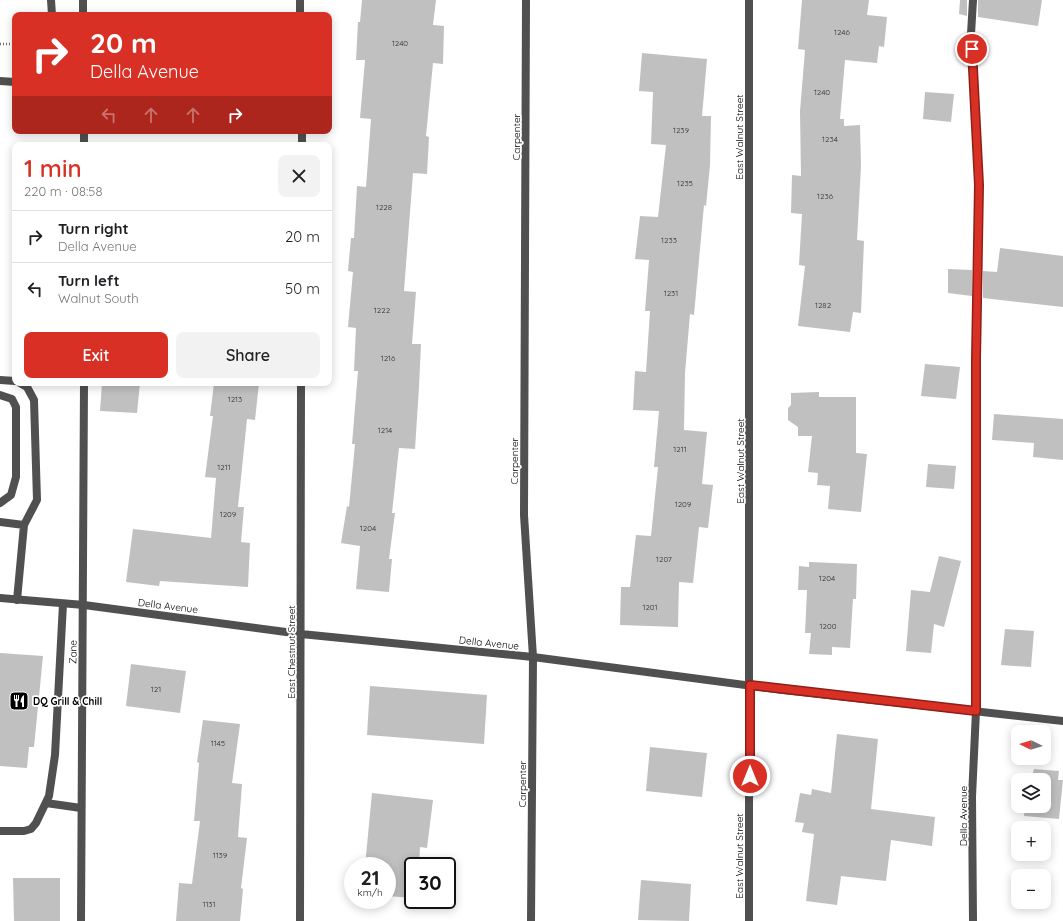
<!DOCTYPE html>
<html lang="en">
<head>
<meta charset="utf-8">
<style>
  body { margin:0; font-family:Quicksand,sans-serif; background:#f2f2f2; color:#202124; height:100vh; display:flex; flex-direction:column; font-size:15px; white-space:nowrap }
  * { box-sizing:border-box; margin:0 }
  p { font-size:13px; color:#757577 }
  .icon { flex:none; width:22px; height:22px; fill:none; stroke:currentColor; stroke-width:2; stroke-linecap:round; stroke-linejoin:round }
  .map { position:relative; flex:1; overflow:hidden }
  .drawer { position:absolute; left:12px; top:142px; width:320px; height:244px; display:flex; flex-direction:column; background:#fff; border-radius:8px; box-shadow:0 2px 10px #0003 }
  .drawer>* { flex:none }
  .guide { position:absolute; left:12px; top:12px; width:320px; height:122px; border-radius:8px; box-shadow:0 2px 10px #0003; background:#d93025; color:#fff; overflow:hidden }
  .needle { width:26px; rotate:275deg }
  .tools { position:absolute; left:1011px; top:725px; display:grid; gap:8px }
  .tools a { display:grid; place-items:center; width:40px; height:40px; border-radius:8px; background:#fff; box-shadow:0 2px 10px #0003; font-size:20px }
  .speed { position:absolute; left:344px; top:857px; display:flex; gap:8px; font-size:20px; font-weight:700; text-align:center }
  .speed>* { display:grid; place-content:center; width:52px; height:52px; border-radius:50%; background:#fff; box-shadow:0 2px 10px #0003; line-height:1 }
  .speed small { font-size:10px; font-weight:400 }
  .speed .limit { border:2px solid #111; border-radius:6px; background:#fff; color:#111 }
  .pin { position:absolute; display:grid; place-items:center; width:34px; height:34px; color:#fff; margin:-17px; border:2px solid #fff; border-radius:50%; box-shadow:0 1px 4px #0007 }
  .me { position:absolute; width:44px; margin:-22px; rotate:0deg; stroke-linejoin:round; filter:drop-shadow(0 0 3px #0008) }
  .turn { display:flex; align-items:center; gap:14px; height:84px; padding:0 12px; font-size:18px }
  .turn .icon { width:52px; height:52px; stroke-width:2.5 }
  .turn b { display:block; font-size:28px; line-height:34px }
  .lanes { display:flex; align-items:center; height:38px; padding:0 12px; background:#0003; justify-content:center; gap:20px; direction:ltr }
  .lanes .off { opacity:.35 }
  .round { display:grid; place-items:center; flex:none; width:42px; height:42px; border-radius:8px; background:#f2f2f2 }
  .head { display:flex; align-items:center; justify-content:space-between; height:68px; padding:0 12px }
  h1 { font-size:24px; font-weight:600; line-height:30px; color:#d93025 }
  .cta { display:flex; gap:8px; margin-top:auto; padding:8px 12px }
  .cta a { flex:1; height:46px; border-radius:8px; background:#d93025; color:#fff; font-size:16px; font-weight:600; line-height:46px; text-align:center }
  .cta a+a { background:#f2f2f2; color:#202124 }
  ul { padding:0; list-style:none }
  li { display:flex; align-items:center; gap:12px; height:52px; padding:0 12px; border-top:1px solid #e0e0e0 }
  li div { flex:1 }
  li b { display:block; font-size:15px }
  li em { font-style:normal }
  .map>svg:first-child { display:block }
</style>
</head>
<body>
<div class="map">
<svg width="1063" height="921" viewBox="0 0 1063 921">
  <rect width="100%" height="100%" fill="#fff"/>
  <path fill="#c0c0c0" d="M362,0H436L433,25L444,26L443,64L433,63L426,136L429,137L427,174L413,173L404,291L416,292L412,344H421L419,387L415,449L399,448L392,513H395L389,559H392L389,592L356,589L360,546L341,543L347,506L349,507L355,444H352L358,371H354L356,328L348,327L353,272L348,271L351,238H354L357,186L366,187L371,119L360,118L365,60H356L358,22H360Z
    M802,0H869L867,15L887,17L884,47L879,46L877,63L845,60L840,119H844V126L860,125L861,166L857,240L864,241L861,313L853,312L850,332L798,326L805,266L799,265L802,214L791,213L792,175L801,176L800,111L805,50L798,49Z
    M960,0H967V16L959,14Z
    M978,0H1042L1038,26L978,17Z
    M642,53L707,59L702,116H711L710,165L706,206L704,205L694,315L690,314L685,373L684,430L707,432L702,484L713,485L708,528L699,527L693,583L679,582L678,627L620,625L621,587H630L636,535L651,536L658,467H654L659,411L633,410L635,371L646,372L650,311H645L649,260L635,259L640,216L658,217L666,145L651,144L653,92L639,91Z
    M925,92L954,94L951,122L923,119Z
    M1000,248L1063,256V307L983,298V271L997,272Z
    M948,269L972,270V296L948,293Z
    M925,364L960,367L956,399L921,396Z
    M102,383H140L137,413L100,411Z
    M214,383H259L255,420L247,419L238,507H244L241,542L250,543L248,587L160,581L159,586L126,582L133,529L211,538L216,478L205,477L213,416H210Z
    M819,392V397H856V453L867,454L861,512L828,509L830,486L817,485L818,473L808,472L812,436H798V427L788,420V408L791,405V393Z
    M994,414L1063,419V460L1033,457L1034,443L992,440Z
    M928,464L956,466L954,489L926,487Z
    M939,556L961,561L944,627L934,624L931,653L906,651L911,590L930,592Z
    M809,562L857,564L856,599H853L850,648L832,647V655L809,654L811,633H805L807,590H798L799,566L809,567Z
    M1005,629L1034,631L1031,667L1001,665Z
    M0,653L43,656L34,747H29L27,768L0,766Z
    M131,664L186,671L180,713L126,706Z
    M370,686L487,695L484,744L367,735Z
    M203,720L240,724L232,783L242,784L238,837L247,838L241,888L243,889L240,921H176L179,883L192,884L200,821H194L199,763L197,762Z
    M837,734L878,739L871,809L935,817L932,846L891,840L886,881L841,876L837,905L806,901L814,834L802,832L804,823L795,822L800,793L811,795L812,789L831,793Z
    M650,747L707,753L702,797L646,791Z
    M1034,769L1059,771L1058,780H1063L1059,819L1024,816L1025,806H1044V780H1028V776H1032Z
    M372,793L433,800L427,848L420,847L419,866H413V898L387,896V866H365Z
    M13,878H60V921H14Z
    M641,880L691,884L689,921L638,920Z"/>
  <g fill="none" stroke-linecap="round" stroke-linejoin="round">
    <path stroke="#727272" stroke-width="2.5" stroke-dasharray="1 2" stroke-linecap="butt" d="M0,44H13"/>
    <path stroke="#505050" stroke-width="8" d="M51,0L52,15
      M83,0V15
      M526,0L524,515L533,657L531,921
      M973,0L971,34L979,185L976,360V711L972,797L973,921
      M0,81L15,82
      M84,145V131
      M0,380L15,381
      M0,395L12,399L16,407V477L11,495L0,503
      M0,522L24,525
      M17,600L24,525L37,500L34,400L27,387L20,383
      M46,803L81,808
      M0,831H24L31,829L36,823L49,796L55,755L63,604
      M81,921L84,383"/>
    <path stroke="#505050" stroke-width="8" d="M300,0V15
      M749,0V921
      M302,145V131
      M0,598L84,605L301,634L533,657L783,690L1063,721
      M300,921L301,383"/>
  </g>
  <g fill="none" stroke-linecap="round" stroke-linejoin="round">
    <defs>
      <path id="route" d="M750,776V685L976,711V360L979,185L972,49"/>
    </defs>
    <use href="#route" stroke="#8d1f18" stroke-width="10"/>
    <use href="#route" stroke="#d93025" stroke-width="7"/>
  </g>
  <defs>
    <symbol id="restaurant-square" viewBox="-11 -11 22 22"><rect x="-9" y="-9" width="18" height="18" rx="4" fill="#000" stroke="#fff"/><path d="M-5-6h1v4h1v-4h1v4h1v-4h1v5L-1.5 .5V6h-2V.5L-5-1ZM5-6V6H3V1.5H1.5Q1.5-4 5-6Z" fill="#fff"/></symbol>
  </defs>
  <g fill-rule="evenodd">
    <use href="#restaurant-square" x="8" y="690" width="22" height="22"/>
  </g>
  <g text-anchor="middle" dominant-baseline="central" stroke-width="3.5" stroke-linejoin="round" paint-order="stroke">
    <g font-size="8" fill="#303030">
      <text x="842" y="32">1246</text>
      <text x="400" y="43">1240</text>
      <text x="822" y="92">1240</text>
      <text x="681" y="130">1239</text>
      <text x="830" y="139">1234</text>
      <text x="685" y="183">1235</text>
      <text x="825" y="196">1236</text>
      <text x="384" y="207">1228</text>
      <text x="669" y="240">1233</text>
      <text x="671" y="293">1231</text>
      <text x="823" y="305">1282</text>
      <text x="382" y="310">1222</text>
      <text x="388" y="358">1216</text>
      <text x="235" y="399">1213</text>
      <text x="385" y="430">1214</text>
      <text x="680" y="449">1211</text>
      <text x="224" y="467">1211</text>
      <text x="683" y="504">1209</text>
      <text x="228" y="514">1209</text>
      <text x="368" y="528">1204</text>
      <text x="664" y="559">1207</text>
      <text x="827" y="578">1204</text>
      <text x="650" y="607">1201</text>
      <text x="828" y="626">1200</text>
      <text x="156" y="689">121</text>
      <text x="218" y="743">1145</text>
      <text x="220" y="855">1139</text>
      <text x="209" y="904">1131</text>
    </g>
    <g font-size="10" fill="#000" stroke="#fff">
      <text transform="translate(516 137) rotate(-90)">Carpenter</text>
      <text transform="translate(739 137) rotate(-90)">East Walnut Street</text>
      <text transform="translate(514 461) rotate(-90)">Carpenter</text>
      <text transform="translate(740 461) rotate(-90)">East Walnut Street</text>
      <text transform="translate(168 606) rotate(7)">Della Avenue</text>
      <text transform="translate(489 643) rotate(6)">Della Avenue</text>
      <text transform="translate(73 652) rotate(-89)">Zane</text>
      <text transform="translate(291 652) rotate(-90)">East Chestnut Street</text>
      <text transform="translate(522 784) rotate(-90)">Carpenter</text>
      <text transform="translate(963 816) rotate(-90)">Della Avenue</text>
      <text transform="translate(739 856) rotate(-90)">East Walnut Street</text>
    </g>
    <g font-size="10" font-weight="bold" fill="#000" stroke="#fff" text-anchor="start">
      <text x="33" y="701">DQ Grill &amp; Chill</text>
    </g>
  </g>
</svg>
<div class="tools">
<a><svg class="needle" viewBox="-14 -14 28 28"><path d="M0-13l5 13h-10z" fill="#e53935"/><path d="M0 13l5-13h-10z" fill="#757577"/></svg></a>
<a><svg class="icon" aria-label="layers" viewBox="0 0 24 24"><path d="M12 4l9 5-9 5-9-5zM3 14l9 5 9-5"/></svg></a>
<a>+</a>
<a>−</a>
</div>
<div class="speed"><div>21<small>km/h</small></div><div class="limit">30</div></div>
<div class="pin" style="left:972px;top:49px;background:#d93025"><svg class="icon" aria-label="arrive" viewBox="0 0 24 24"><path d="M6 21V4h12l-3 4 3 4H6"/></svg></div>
<svg class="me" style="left:750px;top:776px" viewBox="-20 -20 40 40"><circle r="17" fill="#d93025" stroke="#fff" stroke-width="3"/><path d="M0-11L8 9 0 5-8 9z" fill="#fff"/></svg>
<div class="guide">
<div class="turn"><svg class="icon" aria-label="right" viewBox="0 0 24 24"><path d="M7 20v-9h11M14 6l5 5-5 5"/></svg><div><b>20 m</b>Della Avenue</div></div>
<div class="lanes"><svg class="icon off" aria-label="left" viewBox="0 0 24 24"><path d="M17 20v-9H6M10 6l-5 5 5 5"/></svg><svg class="icon off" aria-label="ahead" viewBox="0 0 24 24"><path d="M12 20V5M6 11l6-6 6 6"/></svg><svg class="icon off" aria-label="ahead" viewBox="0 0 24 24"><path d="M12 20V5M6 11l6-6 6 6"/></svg><svg class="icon" aria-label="right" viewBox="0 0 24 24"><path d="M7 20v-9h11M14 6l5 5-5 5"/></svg></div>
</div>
<section class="drawer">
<div class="head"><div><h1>1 min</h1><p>220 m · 08:58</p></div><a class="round"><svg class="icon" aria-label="close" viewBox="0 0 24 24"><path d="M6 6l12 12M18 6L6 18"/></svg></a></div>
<ul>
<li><svg class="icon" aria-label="right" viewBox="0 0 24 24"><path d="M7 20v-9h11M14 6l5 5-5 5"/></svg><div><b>Turn right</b><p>Della Avenue</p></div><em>20 m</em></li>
<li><svg class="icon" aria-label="left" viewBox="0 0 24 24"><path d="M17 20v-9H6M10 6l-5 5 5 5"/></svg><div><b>Turn left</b><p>Walnut South</p></div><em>50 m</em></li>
</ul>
<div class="cta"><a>Exit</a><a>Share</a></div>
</section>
</div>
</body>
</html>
